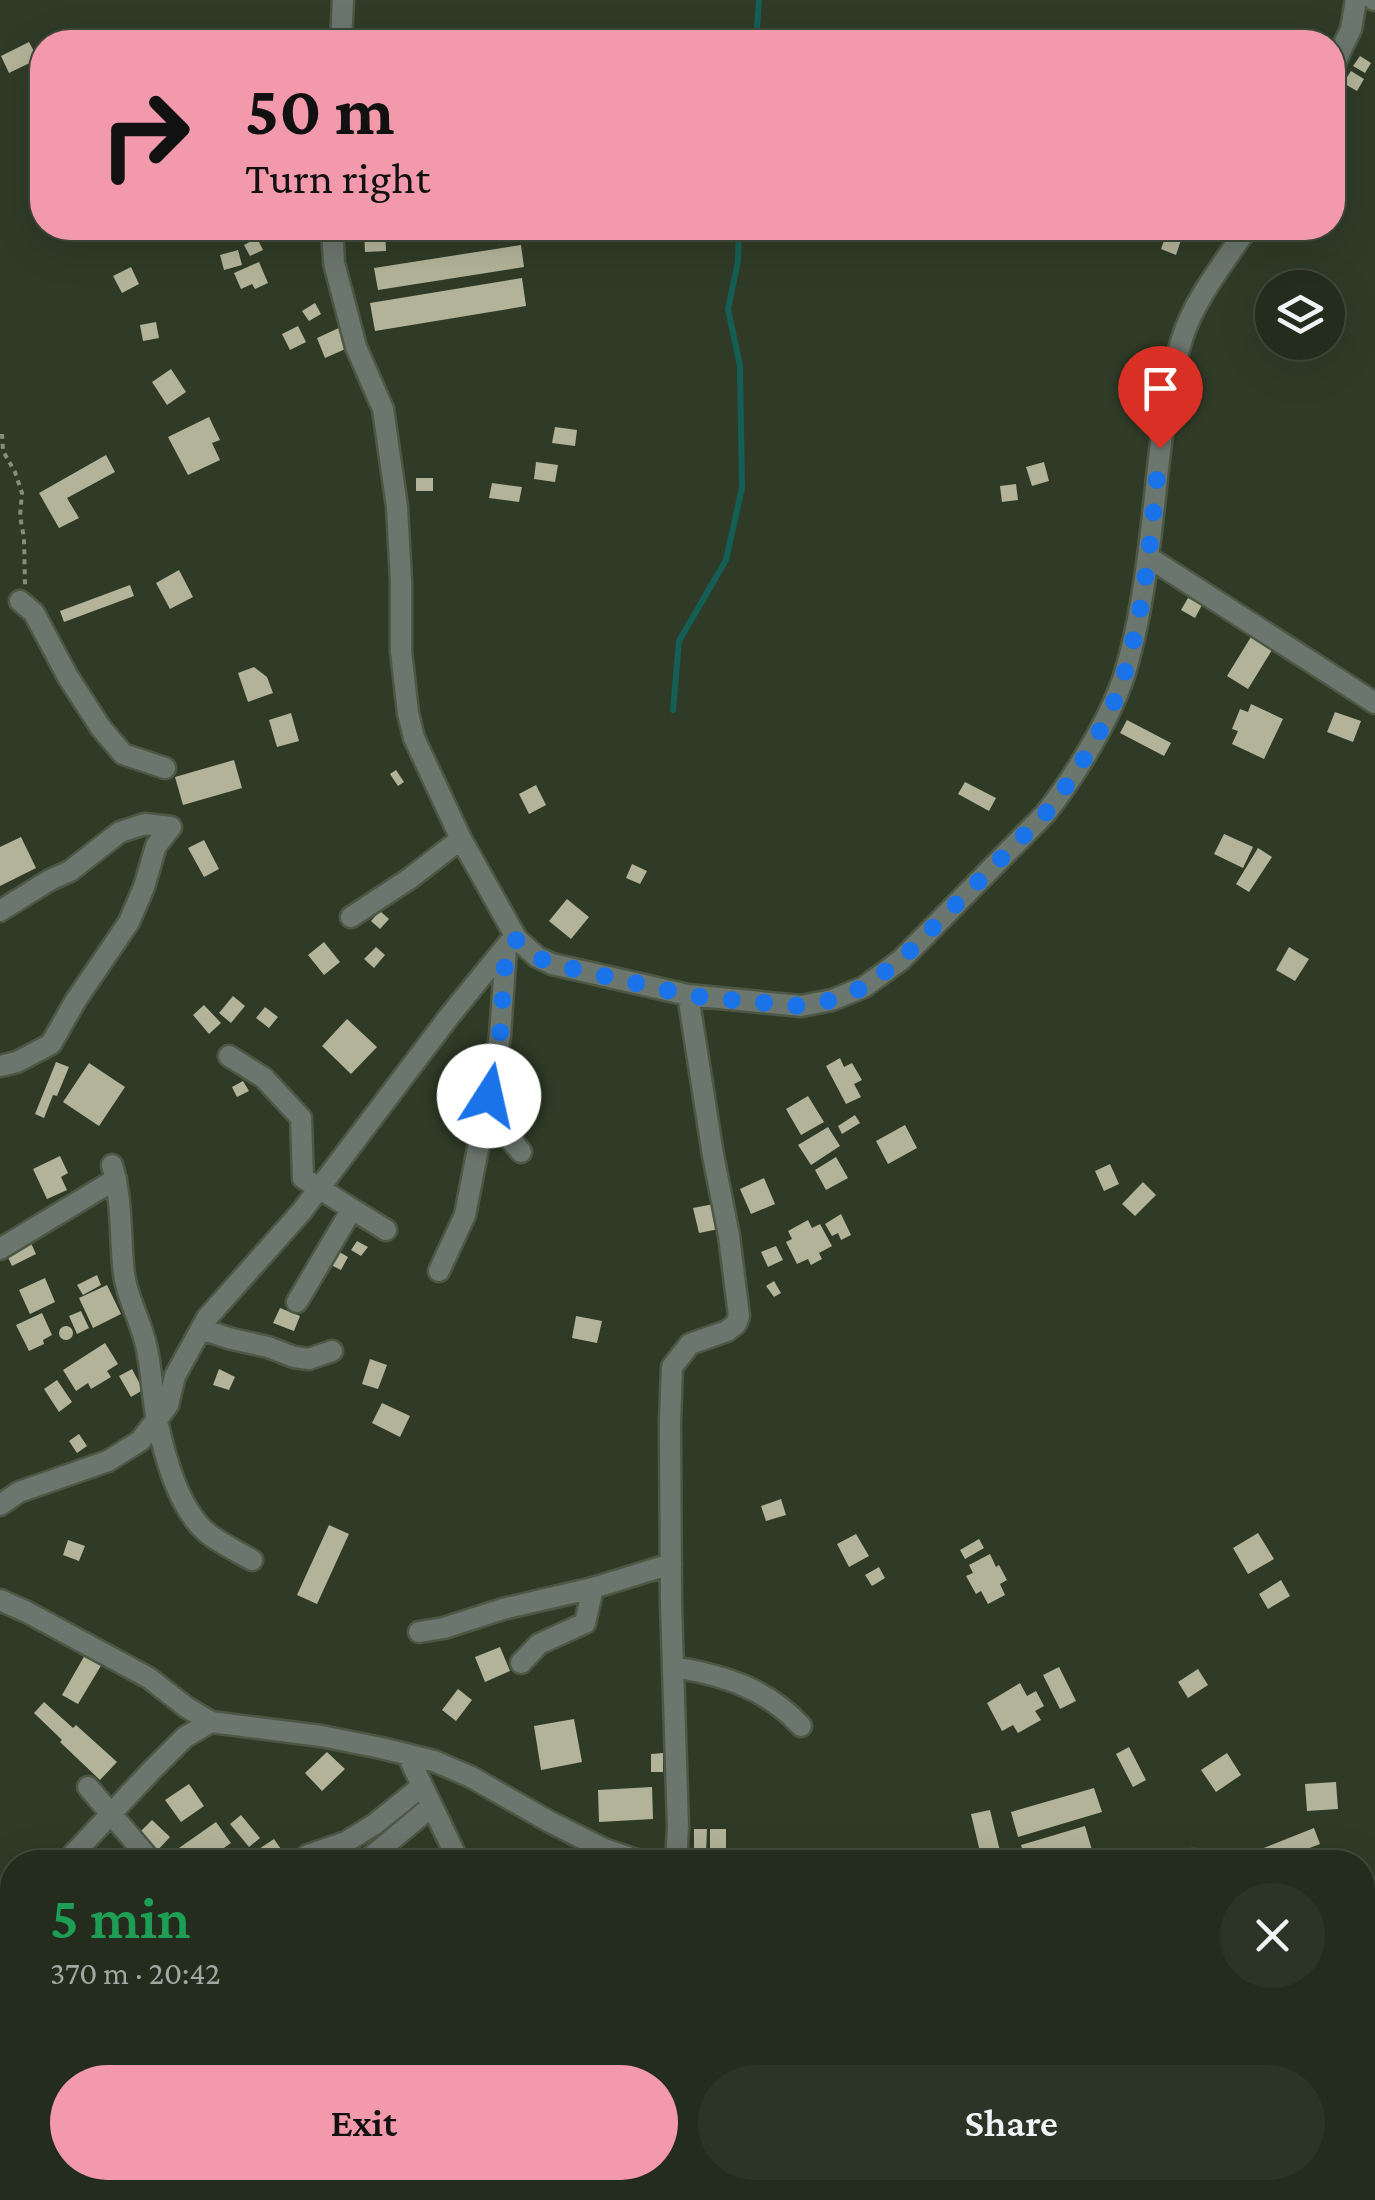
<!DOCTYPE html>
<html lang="en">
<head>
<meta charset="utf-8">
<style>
  body { margin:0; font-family:"Crimson Pro",serif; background:#2b3426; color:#f1f3f6; height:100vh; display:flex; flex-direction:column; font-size:38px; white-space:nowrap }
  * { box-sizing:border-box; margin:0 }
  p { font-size:32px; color:#a3a7a4 }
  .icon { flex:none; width:55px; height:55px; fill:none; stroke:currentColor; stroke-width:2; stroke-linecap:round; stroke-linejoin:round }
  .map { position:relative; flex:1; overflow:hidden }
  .drawer { position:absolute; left:0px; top:1850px; width:1375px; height:350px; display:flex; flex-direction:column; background:#232c1d; border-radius:40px 40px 0 0; box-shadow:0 10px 40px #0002,0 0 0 2px #40483b }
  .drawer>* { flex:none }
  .banner { position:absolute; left:30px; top:30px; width:1315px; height:210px; border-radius:40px; box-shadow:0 10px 40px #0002,0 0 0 2px #40483b; background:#f29aac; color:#111; overflow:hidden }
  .controls { position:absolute; left:1255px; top:270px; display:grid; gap:20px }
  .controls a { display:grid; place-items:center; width:90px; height:90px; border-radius:50%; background:#232c1d; box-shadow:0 10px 40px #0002,0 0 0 2px #40483b; font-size:50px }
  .pin { position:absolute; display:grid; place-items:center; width:85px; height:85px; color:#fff; margin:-102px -42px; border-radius:50% 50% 50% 0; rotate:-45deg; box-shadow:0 0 10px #0007 }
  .pin .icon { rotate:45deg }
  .me { position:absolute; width:110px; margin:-55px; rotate:10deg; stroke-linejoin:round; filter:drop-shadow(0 0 8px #0008) }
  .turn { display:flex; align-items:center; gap:35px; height:210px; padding:0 50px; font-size:45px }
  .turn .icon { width:130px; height:130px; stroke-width:2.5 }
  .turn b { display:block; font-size:70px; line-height:85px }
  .round { display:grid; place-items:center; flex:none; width:105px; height:105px; border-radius:52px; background:#2b3426 }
  .summary { display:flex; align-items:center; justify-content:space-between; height:170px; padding:0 50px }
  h1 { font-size:60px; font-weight:600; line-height:75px; color:#1e9e55 }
  .button { display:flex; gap:20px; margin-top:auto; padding:20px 50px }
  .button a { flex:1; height:115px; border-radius:60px; background:#f29aac; color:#111; font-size:40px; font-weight:600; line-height:115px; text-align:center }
  .button a+a { background:#2b3426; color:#f1f3f6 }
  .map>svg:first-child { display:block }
</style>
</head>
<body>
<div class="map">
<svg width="1375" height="2200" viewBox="0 0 1375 2200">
  <rect width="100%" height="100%" fill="#2f3b27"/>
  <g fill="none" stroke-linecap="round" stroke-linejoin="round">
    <path stroke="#155e56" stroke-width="6" d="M756,42L759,0
      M673,710L679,641L726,560L742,488L740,366L728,309L738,261L739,228"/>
  </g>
  <path fill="#b3b399" d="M29,42L38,59L9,73L1,56Z
    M1360,56L1371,63L1365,73L1353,66Z
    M1351,71L1364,79L1357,91L1343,83Z
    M385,231L386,251L365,252L364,232Z
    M1167,232L1182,237L1176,255L1161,249Z
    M257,238L263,250L250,256L244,245Z
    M521,245L524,267L378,290L374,268Z
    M238,250L242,265L224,270L220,255Z
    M259,262L268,283L255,289L252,284L241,289L234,273Z
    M131,267L139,284L122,293L113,276Z
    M522,278L526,306L375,331L370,303Z
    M315,303L321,314L309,321L302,311Z
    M156,322L159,338L143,341L140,325Z
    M298,326L306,342L290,350L282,334Z
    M341,327L350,347L325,358L317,338Z
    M171,369L186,392L167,405L152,382Z
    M209,417L220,440L212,443L220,460L188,475L168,437Z
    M555,427L577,430L575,446L552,443Z
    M106,455L115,472L67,498L79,518L59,528L39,493Z
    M536,462L558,465L555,482L534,479Z
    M1044,462L1049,481L1032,486L1026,467Z
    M416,478H433V491H416Z
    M492,483L522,487L519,502L489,498Z
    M1016,484L1018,500L1002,502L1000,486Z
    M179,570L193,597L170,609L156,583Z
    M130,585L134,596L64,622L60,611Z
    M1188,598L1202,605L1195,618L1181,610Z
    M1254,632L1275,645L1248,689L1227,676Z
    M254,667L267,677L273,693L248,702L238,673Z
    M1251,704L1283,719L1264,759L1232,744L1238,731L1232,729L1240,709L1248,712Z
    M1335,712L1361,721L1353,742L1327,732Z
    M291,713L299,741L277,747L269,720Z
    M1127,720L1171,743L1164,756L1120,733Z
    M234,760L242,788L183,805L175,777Z
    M396,770L404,782L398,786L390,774Z
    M965,782L996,798L989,811L958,794Z
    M536,785L546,805L529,814L519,794Z
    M1224,834L1253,847L1243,868L1214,854Z
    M21,837L36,868L0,886V847Z
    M204,840L219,869L204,877L188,848Z
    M1258,848L1272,857L1249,892L1236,884Z
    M632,864L647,871L640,884L626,878Z
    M567,899L589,917L571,939L549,921Z
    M380,911L389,919L380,929L371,921Z
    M324,942L340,962L324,975L308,955Z
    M376,947L385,955L374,968L364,959Z
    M1289,947L1309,959L1295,981L1276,970Z
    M233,996L245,1006L231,1023L219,1013Z
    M204,1005L221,1023L209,1034L193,1015Z
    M265,1007L278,1017L269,1028L256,1018Z
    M347,1019L377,1047L351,1074L322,1046Z
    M840,1058L844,1067L852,1063L862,1080L854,1084L861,1097L846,1104L826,1066Z
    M56,1062L69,1067L57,1096L53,1095L44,1118L35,1114Z
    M89,1063L125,1087L99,1126L63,1102Z
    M243,1081L249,1091L237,1097L232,1087Z
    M808,1096L824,1122L801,1135L786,1109Z
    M855,1115L860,1123L842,1134L838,1126Z
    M905,1125L917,1148L888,1164L876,1141Z
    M828,1127L840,1146L811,1165L798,1145Z
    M60,1156L68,1173L61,1177L67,1190L47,1199L33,1169Z
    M836,1157L848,1178L826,1190L815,1170Z
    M1110,1164L1119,1184L1104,1191L1095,1171Z
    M764,1178L775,1204L751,1214L740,1189Z
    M1143,1182L1156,1195L1135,1216L1122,1204Z
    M714,1204L719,1229L699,1233L693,1208Z
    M841,1214L851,1235L841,1240L838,1233L832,1236L825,1224Z
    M808,1220L812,1228L820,1224L832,1246L819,1253L822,1259L811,1265L808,1259L797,1264L786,1242L792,1239L788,1231Z
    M30,1241L36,1254L12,1266L6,1253Z
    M357,1241L368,1247L361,1256L351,1250Z
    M776,1246L783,1260L768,1267L761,1252Z
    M336,1250L348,1257L341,1270L329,1264Z
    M97,1275L101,1285L83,1295L77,1285Z
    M45,1278L55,1302L30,1314L19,1290Z
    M774,1281L781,1293L774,1297L766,1286Z
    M107,1285L121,1314L93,1328L79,1298Z
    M280,1308L300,1316L294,1331L273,1323Z
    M81,1311L89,1328L77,1334L69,1316Z
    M42,1313L52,1335L43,1340L44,1344L29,1351L16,1325Z
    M576,1316L602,1321L597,1343L572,1338Z
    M59 1333a7 7 0 1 1 14 0a7 7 0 1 1-14 0Z
    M105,1343L118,1364L107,1371L111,1377L91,1389L88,1383L76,1391L63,1370Z
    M370,1359L387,1365L378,1389L362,1384Z
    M132,1369L143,1390L131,1397L119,1376Z
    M219,1369L235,1377L229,1390L213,1385Z
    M57,1380L72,1402L59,1412L44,1389Z
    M382,1403L410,1416L400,1437L372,1423Z
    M79,1434L87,1446L77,1453L69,1441Z
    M781,1499L786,1515L766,1521L761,1506Z
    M329,1525L349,1534L317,1604L297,1595Z
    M1258,1533L1274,1559L1248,1574L1233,1548Z
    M856,1534L869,1556L849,1567L837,1544Z
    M979,1539L984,1548L965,1559L960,1550Z
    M68,1540L85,1546L79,1561L63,1555Z
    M990,1554L996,1567L999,1565L1007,1580L1000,1584L1005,1595L988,1604L981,1591L976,1594L966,1576L973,1573L969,1565Z
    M879,1567L885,1578L872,1586L865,1575Z
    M1281,1580L1290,1596L1268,1609L1259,1594Z
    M500,1647L510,1671L485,1682L475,1657Z
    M85,1655L102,1664L78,1704L62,1695Z
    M1059,1667L1076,1701L1060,1709L1043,1675Z
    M1198,1669L1208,1685L1188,1698L1178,1682Z
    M1020,1683L1027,1696L1036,1691L1044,1706L1035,1711L1041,1720L1018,1733L1013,1725L1002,1731L987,1703Z
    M458,1689L472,1700L456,1721L442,1710Z
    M44,1702L73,1728L76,1725L117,1762L100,1780L60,1742L62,1740L34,1713Z
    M574,1719L582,1762L541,1770L534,1726Z
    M1129,1747L1146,1780L1133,1787L1116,1754Z
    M327,1752L345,1769L322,1791L305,1773Z
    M663,1753V1772H651V1754Z
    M1227,1753L1241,1775L1216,1792L1201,1770Z
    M1336,1782L1338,1809L1307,1811L1305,1784Z
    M189,1784L204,1806L181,1822L165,1800Z
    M652,1787L653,1819L599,1822L598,1790Z
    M1094,1788L1102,1812L1018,1837L1011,1812Z
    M990,1810L1000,1851L981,1856L971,1814Z
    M241,1815L260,1838L249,1847L230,1824Z
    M152,1820L170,1837L157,1851L139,1833Z
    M216,1822L231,1843L204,1862H189L179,1848Z
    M1085,1826L1094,1857L1077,1862H1026L1021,1845Z
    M1314,1828L1320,1844L1273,1862H1267L1261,1849Z
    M694,1829H707L706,1853L694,1852Z
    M710,1829H726V1854H710Z
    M274,1839L290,1862H260L253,1853Z
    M129,1848L138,1862H106Z
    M12,2047V2086L7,2091L0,2082V2056Z
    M0,2100L12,2118V2125L0,2133Z
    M165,2188H199L180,2200H167L161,2190Z
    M215,2188H246L226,2200H213L208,2192Z
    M430,2188L432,2192L439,2188H460L467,2200H424L420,2194Z"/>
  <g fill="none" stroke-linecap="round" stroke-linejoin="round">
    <defs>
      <path id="minor" d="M1374,0H1375
        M341,42L343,0
        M1332,69L1351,29L1356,0
        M332,228L334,263L356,347L383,409L397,507L401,581V651L408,713L414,738L461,839L517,939L537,957L552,964L688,995L801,1006L832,1000L864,987L901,960L1045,814C1074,778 1110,719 1124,676C1136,637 1143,596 1148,556C1158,484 1160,409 1182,339C1194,299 1225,262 1247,228
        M1148,557L1375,703
        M20,601L34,613L68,677L101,728L123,754L165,768
        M0,911L50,880L70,871L120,832L145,824L171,827L156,846L144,887L129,922L76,1000L51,1044L17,1062L0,1066
        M351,917L409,879L461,839
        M229,1056L264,1078L301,1118L303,1178L352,1209L297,1302
        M486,1110L521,1152
        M112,1165C122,1199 120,1230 123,1264C124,1293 140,1318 146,1345C152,1370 152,1396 157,1421C165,1457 178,1507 206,1532C219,1543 237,1551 252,1560
        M352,1209L386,1230
        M0,1249L116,1179
        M439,1271L465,1215L500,1036L506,949
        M201,1329L232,1339L268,1347L294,1357L309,1359L332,1351
        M0,1505L19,1492L108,1461L140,1441L168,1405L175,1376L207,1318L302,1211L451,1014L508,944L517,939
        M0,1600L27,1612L149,1678L186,1707L211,1722L321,1736L381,1748L434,1761L471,1777L550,1822L604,1849L643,1862
        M419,1632L444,1628L503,1609L593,1588
        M521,1663L539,1644L585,1623L593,1588L671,1564
        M673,1667C723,1675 766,1688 801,1726
        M407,1754L459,1862
        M88,1787L152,1862
        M308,1855L346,1842L375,1824L422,1786
        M66,1862L151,1771L185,1737L211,1722
        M365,1862L432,1806
        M676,1862L678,1827L671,1604L670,1421L672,1367L690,1344L727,1331L736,1324L739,1316L729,1236L713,1155L688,995
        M1180,1862L1192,1860L1218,1862
        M0,1936L12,1922
        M1362,2001L1375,2013
        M1362,2035L1375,2028
        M1362,2058L1375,2083
        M577,2200L581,2188
        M1072,2200L1091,2188"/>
    </defs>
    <use href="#minor" stroke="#4c5744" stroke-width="25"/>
    <path stroke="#858f7e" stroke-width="4" stroke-dasharray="5 5" stroke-linecap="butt" d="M2,434L3,451L15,472L22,493L20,516L24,538L25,585"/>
    <use href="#minor" stroke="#6b766f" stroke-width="20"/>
  </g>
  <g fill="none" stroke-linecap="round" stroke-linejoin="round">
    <path stroke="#1a73e8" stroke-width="18" stroke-dasharray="0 32.4" d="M489,1096L500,1036L506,949L516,940L537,957L552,964L688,995L709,998L802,1006L832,1000L864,987L901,960L1045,814C1073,780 1112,717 1124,675C1147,601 1152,523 1160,448"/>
  </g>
</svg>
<div class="controls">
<a><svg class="icon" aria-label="layers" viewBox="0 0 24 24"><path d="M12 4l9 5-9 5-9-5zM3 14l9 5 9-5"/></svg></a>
</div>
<div class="pin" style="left:1160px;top:448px;background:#d93025"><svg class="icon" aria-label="arrive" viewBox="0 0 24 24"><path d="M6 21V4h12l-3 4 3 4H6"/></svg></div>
<svg class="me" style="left:489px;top:1096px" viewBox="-20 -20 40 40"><circle r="19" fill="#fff"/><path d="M0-13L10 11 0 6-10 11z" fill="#1a73e8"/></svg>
<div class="banner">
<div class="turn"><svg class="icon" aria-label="right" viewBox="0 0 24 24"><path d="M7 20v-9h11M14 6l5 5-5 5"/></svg><div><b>50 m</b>Turn right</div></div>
</div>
<section class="drawer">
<div class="summary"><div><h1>5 min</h1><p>370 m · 20:42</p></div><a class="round"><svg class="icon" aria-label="close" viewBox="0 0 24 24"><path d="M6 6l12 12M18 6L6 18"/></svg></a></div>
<div class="button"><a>Exit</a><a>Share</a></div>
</section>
</div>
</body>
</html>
